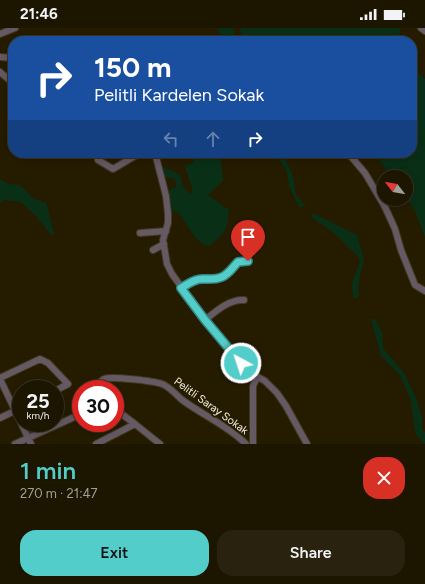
<!DOCTYPE html>
<html lang="en">
<head>
<meta charset="utf-8">
<style>
  body { margin:0; font-family:Figtree,sans-serif; background:#29220f; color:#f1f3f6; height:100vh; display:flex; flex-direction:column; font-size:15px; white-space:nowrap }
  * { box-sizing:border-box; margin:0 }
  p { font-size:13px; color:#a09f99 }
  .icon { flex:none; width:22px; height:22px; fill:none; stroke:currentColor; stroke-width:2; stroke-linecap:round; stroke-linejoin:round }
  .map { position:relative; height:416px; overflow:hidden }
  .sheet { display:flex; flex-direction:column; background:#1c1500; flex:1 }
  .sheet>* { flex:none }
  .top-card { position:absolute; left:8px; top:8px; width:409px; height:122px; border-radius:16px; box-shadow:0 2px 10px #0003,0 0 0 1px #3a3422; background:#1a4fa0; color:#fff; overflow:hidden }
  .needle { width:26px; rotate:301deg }
  .fabs { position:absolute; left:377px; top:142px; display:grid; gap:8px }
  .fabs a { display:grid; place-items:center; width:36px; height:36px; border-radius:50%; background:#1c1500; box-shadow:0 2px 10px #0003,0 0 0 1px #3a3422; font-size:20px }
  .speed { position:absolute; left:12px; top:352px; display:flex; gap:8px; font-size:20px; font-weight:700; text-align:center }
  .speed>* { display:grid; place-content:center; width:52px; height:52px; border-radius:50%; background:#1c1500; box-shadow:0 2px 10px #0003,0 0 0 1px #3a3422; line-height:1 }
  .speed small { font-size:10px; font-weight:400 }
  .speed .limit { border:6px solid #d22; background:#fff; color:#111 }
  .pin { position:absolute; display:grid; place-items:center; width:34px; height:34px; color:#fff; margin:-41px -17px; border-radius:50% 50% 50% 0; rotate:-45deg; box-shadow:0 0 4px #0007 }
  .pin .icon { rotate:45deg }
  .me { position:absolute; width:44px; margin:-22px; rotate:320deg; stroke-linejoin:round; filter:drop-shadow(0 0 3px #0008) }
  .turn { display:flex; align-items:center; gap:14px; height:84px; padding:0 20px; font-size:18px }
  .turn .icon { width:52px; height:52px; stroke-width:2.5 }
  .turn b { display:block; font-size:28px; line-height:34px }
  .lanes { display:flex; align-items:center; height:38px; padding:0 20px; background:#0003; justify-content:center; gap:20px; direction:ltr }
  .lanes .off { opacity:.35 }
  .round { display:grid; place-items:center; flex:none; width:42px; height:42px; border-radius:16px; background:#29220f }
  .summary { display:flex; align-items:center; justify-content:space-between; height:68px; padding:0 20px }
  h1 { font-size:24px; font-weight:600; line-height:30px; color:#53cdc9 }
  .primary-button { display:flex; gap:8px; margin-top:auto; padding:8px 20px }
  .primary-button a { flex:1; height:46px; border-radius:16px; background:#53cdc9; color:#111; font-size:16px; font-weight:600; line-height:46px; text-align:center }
  .primary-button a+a { background:#29220f; color:#f1f3f6 }
  .status { display:flex; justify-content:space-between; align-items:center; height:28px; padding:0 20px; background:#1c1500; direction:ltr }
  .status svg { height:11px; fill:currentColor }
  .map>svg:first-child { display:block }
</style>
</head>
<body>
<div class="status"><b>21:46</b><svg viewBox="0 0 49 12"><path d="M0 12V9h3v3zM5 12V6h3v6zM10 12V3h3v9zM15 12V0h3v12zM26 1h20v11H26zM47 4h2v5h-2z"/></svg></div>
<div class="map">
<svg width="425" height="416" viewBox="0 0 425 416">
  <rect width="100%" height="100%" fill="#251c00"/>
  <path fill="#0a2f17" d="M217,0H233L235,13H222L220,6Z
    M240,0H400L399,13H243Z
    M412,38L425,51V209L414,181L406,170V149H391L375,125H412Z
    M195,125H202L212,131L220,126L223,153L208,167L229,182C228,203 225,204 210,218L204,217L194,208L179,185L171,182L168,163L177,158L174,150L164,149L162,138L180,147L183,159L191,166L193,164L185,138L193,135Z
    M274,125H283L293,148L296,167L306,178L299,179L289,158L287,143Z
    M0,151L8,156L20,157L34,171L46,175C50,185 50,194 54,204L52,208L37,189L21,174L4,172L0,175Z
    M313,185L357,207L364,232L360,247L358,260L359,267L357,270H353L352,255L360,233C357,224 351,223 345,216C334,204 326,199 312,190L311,188Z
    M371,291H375L382,304L383,320L404,345L416,370L422,389V401L425,404V416L416,407L410,370L400,347L381,328Z"/>
  <g fill="none" stroke-linecap="round" stroke-linejoin="round">
    <defs>
      <path id="minor" d="M421,0L425,3
        M0,6L15,0
        M0,29L13,30
        M0,44L13,55
        M155,125L166,168L168,186V195L163,212L167,236L172,246L205,292L241,335L248,343L265,353L277,365L286,378L307,416
        M348,125L365,145L385,179L395,201L401,222L415,257L425,263
        M98,132L113,141L140,125
        M140,205L166,203
        M153,222L164,216
        M181,260C188,256 194,251 202,251C209,251 215,252 222,249C229,246 233,239 238,234L248,233
        M205,292C215,284 229,271 244,272
        M0,350L40,331L48,335L68,356L55,363
        M0,351L31,416
        M98,361C98,357 100,353 104,351C111,348 154,353 162,356C170,359 174,365 181,371C202,387 227,397 246,416
        M115,381L135,396L160,416
        M0,390L21,380
        M15,416L81,386
        M96,416L135,396
        M253,416V358L257,349"/>
    </defs>
    <use href="#minor" stroke="#42391f" stroke-width="8"/>
    <use href="#minor" stroke="#655963" stroke-width="6"/>
  </g>
  <g fill="none" stroke-linecap="round" stroke-linejoin="round">
    <defs>
      <path id="route" d="M241,335L205,292L181,260C188,256 194,251 202,251C209,251 215,252 222,249C229,246 233,239 238,234L248,233"/>
    </defs>
    <use href="#route" stroke="#368583" stroke-width="10"/>
    <use href="#route" stroke="#53cdc9" stroke-width="7"/>
  </g>
  <g text-anchor="middle" dominant-baseline="central" stroke-width="4" stroke-linejoin="round" paint-order="stroke">
    <g font-size="11" fill="#f4eedc" stroke="#251c00">
      <text transform="translate(211 378) rotate(36)">Pelitli Saray Sokak</text>
    </g>
  </g>
</svg>
<div class="fabs">
<a><svg class="needle" viewBox="-14 -14 28 28"><path d="M0-13l5 13h-10z" fill="#e53935"/><path d="M0 13l5-13h-10z" fill="#a09f99"/></svg></a>
</div>
<div class="speed"><div>25<small>km/h</small></div><div class="limit">30</div></div>
<div class="pin" style="left:248px;top:233px;background:#d93025"><svg class="icon" aria-label="arrive" viewBox="0 0 24 24"><path d="M6 21V4h12l-3 4 3 4H6"/></svg></div>
<svg class="me" style="left:241px;top:335px" viewBox="-20 -20 40 40"><circle r="17" fill="#53cdc9" stroke="#fff" stroke-width="3"/><path d="M0-11L8 9 0 5-8 9z" fill="#fff"/></svg>
<div class="top-card">
<div class="turn"><svg class="icon" aria-label="right" viewBox="0 0 24 24"><path d="M7 20v-9h11M14 6l5 5-5 5"/></svg><div><b>150 m</b>Pelitli Kardelen Sokak</div></div>
<div class="lanes"><svg class="icon off" aria-label="left" viewBox="0 0 24 24"><path d="M17 20v-9H6M10 6l-5 5 5 5"/></svg><svg class="icon off" aria-label="ahead" viewBox="0 0 24 24"><path d="M12 20V5M6 11l6-6 6 6"/></svg><svg class="icon" aria-label="right" viewBox="0 0 24 24"><path d="M7 20v-9h11M14 6l5 5-5 5"/></svg></div>
</div>
</div>
<section class="sheet">
<div class="summary"><div><h1>1 min</h1><p>270 m · 21:47</p></div><a class="round" style="background:#d93025;color:#fff"><svg class="icon" aria-label="close" viewBox="0 0 24 24"><path d="M6 6l12 12M18 6L6 18"/></svg></a></div>
<div class="primary-button"><a>Exit</a><a>Share</a></div>
</section>
</body>
</html>
